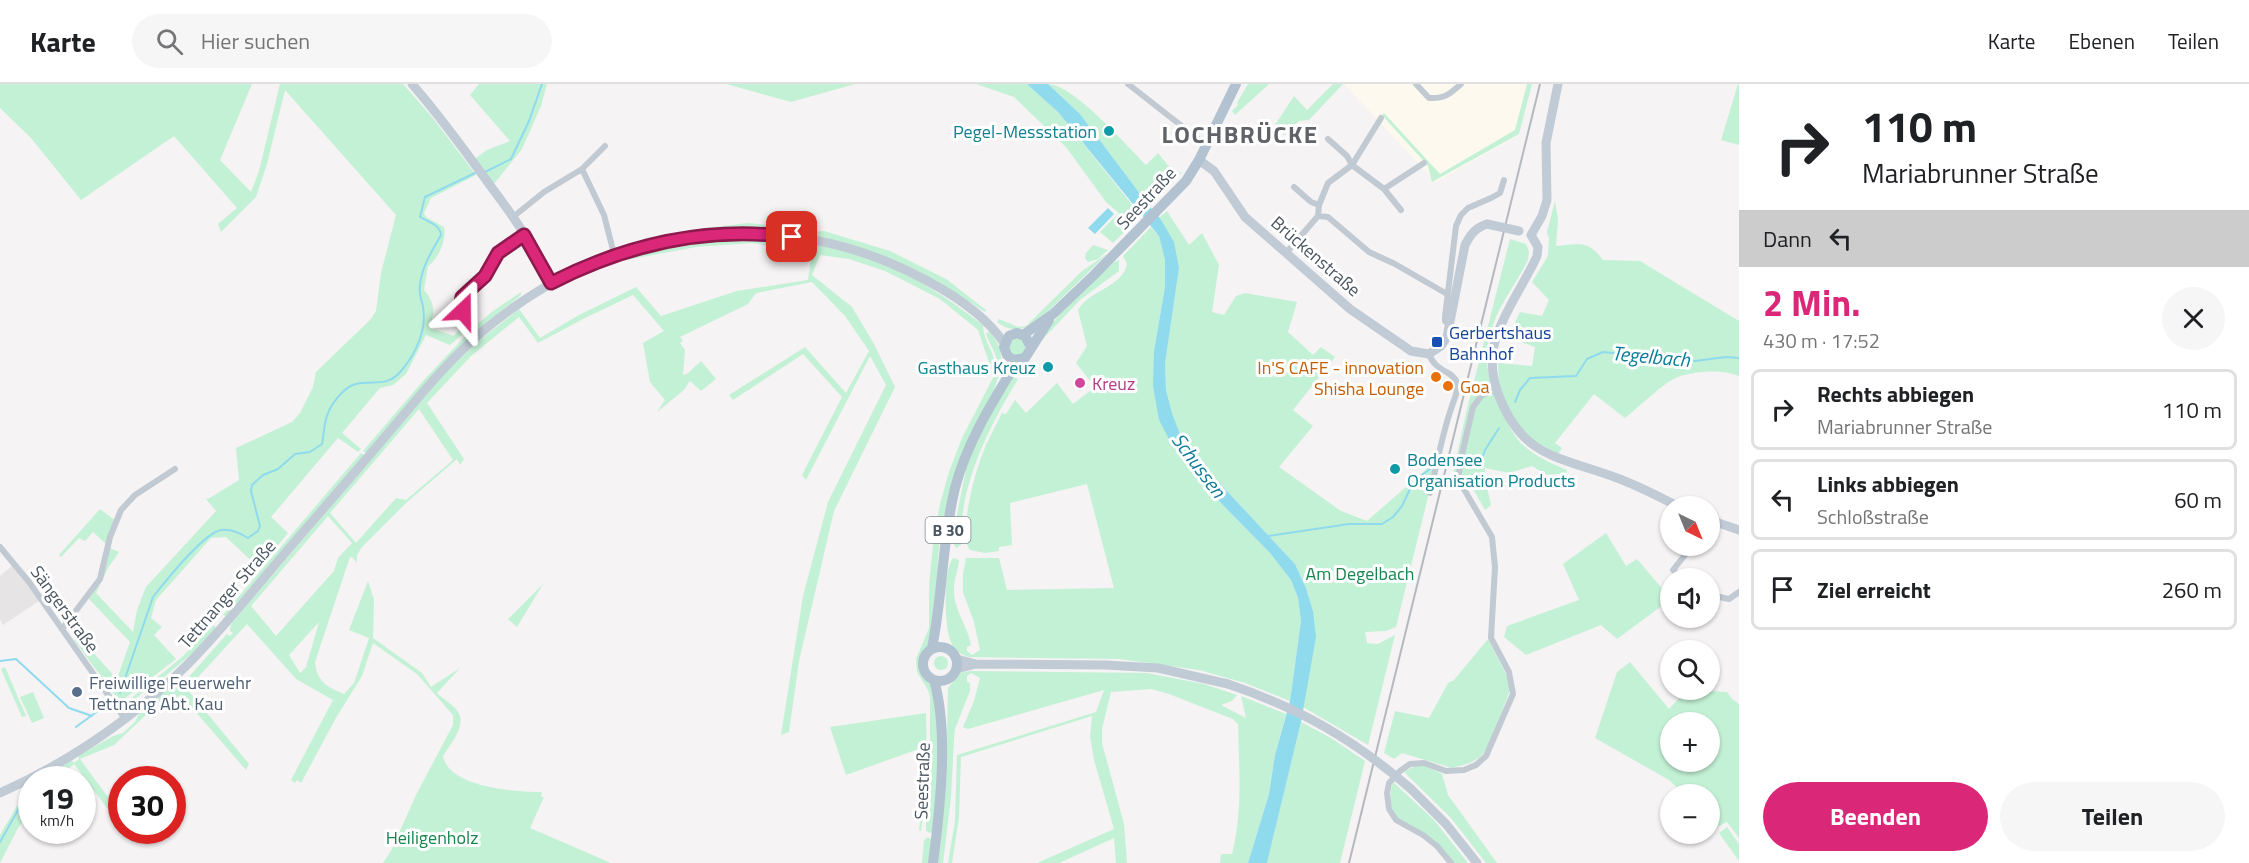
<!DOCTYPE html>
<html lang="de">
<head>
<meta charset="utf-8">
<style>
  body { margin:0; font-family:"Titillium Web",sans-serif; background:#f6f6f6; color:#202124; height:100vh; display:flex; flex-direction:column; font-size:22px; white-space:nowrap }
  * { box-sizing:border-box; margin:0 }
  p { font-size:20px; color:#757577 }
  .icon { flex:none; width:33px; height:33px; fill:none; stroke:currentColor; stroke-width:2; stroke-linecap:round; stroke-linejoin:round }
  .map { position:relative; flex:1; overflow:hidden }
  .side { display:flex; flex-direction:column; background:#fff; width:510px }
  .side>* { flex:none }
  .hud { background:#fff; color:#202124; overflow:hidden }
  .needle { width:39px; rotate:137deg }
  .fabs { position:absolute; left:1660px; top:412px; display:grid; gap:12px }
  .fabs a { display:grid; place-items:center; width:60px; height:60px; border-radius:50%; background:#fff; box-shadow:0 2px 4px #0004; font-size:30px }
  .speed { position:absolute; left:18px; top:682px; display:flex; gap:12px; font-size:30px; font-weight:700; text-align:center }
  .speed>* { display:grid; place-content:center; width:78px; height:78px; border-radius:50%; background:#fff; box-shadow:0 2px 4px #0004; line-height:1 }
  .speed small { font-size:15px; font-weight:400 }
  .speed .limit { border:9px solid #d22; background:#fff; color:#111 }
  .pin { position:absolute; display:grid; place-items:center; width:51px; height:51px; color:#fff; margin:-26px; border-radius:12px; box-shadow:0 3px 9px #0006 }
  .me { position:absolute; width:66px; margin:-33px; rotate:23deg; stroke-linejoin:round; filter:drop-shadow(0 0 4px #0008) }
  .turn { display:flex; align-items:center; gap:21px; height:126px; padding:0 24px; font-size:27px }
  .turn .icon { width:78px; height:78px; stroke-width:2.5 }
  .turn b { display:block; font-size:42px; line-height:51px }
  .then { display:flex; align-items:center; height:57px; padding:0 24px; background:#0003; gap:12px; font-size:22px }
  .round { display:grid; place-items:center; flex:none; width:63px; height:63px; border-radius:32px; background:#f6f6f6 }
  .headline { display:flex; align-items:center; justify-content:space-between; height:102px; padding:0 24px }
  h1 { font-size:36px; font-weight:700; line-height:45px; color:#db2777 }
  .action { display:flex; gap:12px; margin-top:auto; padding:12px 24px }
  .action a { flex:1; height:69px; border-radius:36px; background:#db2777; color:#fff; font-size:24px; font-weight:700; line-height:69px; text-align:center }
  .action a+a { background:#f6f6f6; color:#202124 }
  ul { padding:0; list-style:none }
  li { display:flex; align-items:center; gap:18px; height:81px; margin:0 12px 9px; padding:0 12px; border:3px solid #e0e0e0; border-radius:9px }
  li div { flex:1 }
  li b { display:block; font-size:22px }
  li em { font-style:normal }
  header { display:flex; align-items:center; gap:36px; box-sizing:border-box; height:84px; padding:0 30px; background:#fff; border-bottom:2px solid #e0e0e0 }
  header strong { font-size:28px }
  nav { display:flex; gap:33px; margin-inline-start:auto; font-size:21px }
  .search { width:420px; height:54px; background:#f6f6f6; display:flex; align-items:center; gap:15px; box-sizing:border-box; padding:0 21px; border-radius:33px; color:#757577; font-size:22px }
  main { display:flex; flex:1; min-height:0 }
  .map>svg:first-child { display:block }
</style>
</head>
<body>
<header>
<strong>Karte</strong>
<div class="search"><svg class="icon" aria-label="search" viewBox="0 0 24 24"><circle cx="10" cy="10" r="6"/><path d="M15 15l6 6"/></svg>Hier suchen</div>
<nav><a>Karte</a><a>Ebenen</a><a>Teilen</a></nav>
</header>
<main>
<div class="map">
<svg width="1739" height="779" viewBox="0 0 1739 779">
  <rect width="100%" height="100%" fill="#f5f3f3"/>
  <path fill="#fdf9ef" d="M1344,0H1531L1517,52L1436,98Z"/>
  <path fill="#e6e4e5" d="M13,481L39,517L3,541L0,536V492Z"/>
  <path fill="#c3f1d5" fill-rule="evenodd" d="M0,0H252L220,76L251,108L259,87L280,0H403L432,33L476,91L431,114L424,129L426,133L444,143C447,156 438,175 428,182L424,206C435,218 435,229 430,244L454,252L468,234L474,240L450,261L426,251L406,290L393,301L380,304L342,349L361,365L358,368L338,354L271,433L288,449L259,484L226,453L211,454L156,516L151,534L162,543L154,551L176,575L120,618L74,556L79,553L117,595L130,558L89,515L97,503L110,464L119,468L108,484L96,509L133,548L137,526L146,503L216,427L205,414L208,415L239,396L236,364L292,338L300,329L313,303L316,288L371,235L376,227L381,189L396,131L285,6L267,80L256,113L221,148L218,140L237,124L174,52L81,116L31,54L0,24Z
    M479,0H547L541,22L522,65L493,101L473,76L487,66L510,57L470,11Z
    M726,0H855L791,18Z
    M976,0H1026L1030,2L1058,28L1141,132L1113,159L1100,148L1119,129L1106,118L1066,63L1014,13Z
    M1048,0C1073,0 1127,62 1146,81L1158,69L1175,90L1182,88L1150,123L1080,30Z
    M1248,0H1269L1235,31L1232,27L1238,21L1237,19Z
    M1333,0H1343L1309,36L1299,37L1284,51L1275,41L1294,12L1307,26Z
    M1527,0H1532L1519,50L1432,98L1428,82L1382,31L1384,29L1440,90L1515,46Z
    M1738,0H1739V61L1721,56Z
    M1555,117L1558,136L1556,162C1580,160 1588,156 1603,176L1640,177L1739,237V292C1722,285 1695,287 1678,293C1665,297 1637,325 1625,334L1594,310L1555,359L1562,364L1558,370L1533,356L1516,338L1506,320L1499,302L1498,279L1532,282L1535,263L1508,253L1520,228L1542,232L1549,216L1532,198L1548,172L1549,154L1547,148Z
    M1167,127L1189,161L1202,149L1219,181L1212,228L1224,231L1236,212L1245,209L1297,218L1288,248L1313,271L1321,263L1335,273L1293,326L1313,342L1279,383L1341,427L1367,437L1437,376L1396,543L1386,547L1365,548L1367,559L1378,560L1395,551L1368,661L1303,623L1313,527L1306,504L1295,480L1211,390L1183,358L1172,329L1166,306L1165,280L1179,184L1160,133Z
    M748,139L815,145L786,148L728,146L692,149L690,146Z
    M1151,143L1159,152L1165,176V203L1154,267L1159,336L1218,416L1270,469L1291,496L1298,514L1301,537L1290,617L1245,599L1199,586L1119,575L969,573C961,571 954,566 951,558C944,544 943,485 953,474L959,476C958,486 954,496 954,505C953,525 968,542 971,561L967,563V567L972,571L980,566L974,538L963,508V490L966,474H999L1007,506L1114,504L1087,400L1010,419L1012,461L999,463V467L985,469L970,466C958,451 975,389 982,371C987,357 995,343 1002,329L1006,330L1015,316L1026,329L1057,299L1073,320L1095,303L1076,279L1087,262L1078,226C1089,206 1123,203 1127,180L1123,172Z
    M824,147L890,167L946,195L986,226L985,228C925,188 869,161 797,149Z
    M724,153C777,154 837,159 886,180C921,196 953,218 983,241C984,262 1000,273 993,290L978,246L940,215L885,187L849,175L820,171L812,191L852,223L874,260L895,303L834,427L799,577L789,648L781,651L803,512L828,418L886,301L870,272L806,396L802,391L842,313L803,270L733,316L729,311L805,263L846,309L869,267L845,232L812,198L756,209L748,220L680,253L683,257L680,259L685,266L683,291L687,290L701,277L716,295L701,307L690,297L684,306L657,328L665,316L650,298L643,259L664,247L633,211L585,234L538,259L519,233L471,272L427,319L464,375L460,381L457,375L407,418L362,463L357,471V479L353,474L350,473L315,578C317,598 327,603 344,610L354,599L369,554L349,546L368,497L374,516L373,554L422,589L431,603L460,584L437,609C443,615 454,621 458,628C467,641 450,661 443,672C449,704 517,708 542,708L541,713H544L530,744L611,779H383L391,767L416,711L453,641V631L417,590L373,559L362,592L337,632L301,699L297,696L295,699L291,696L333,616L296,595L247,540L187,605L249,680L246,686L181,611L170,618L165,613L114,661L80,675L121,731V736H116L74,680L55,696H35L72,676L74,679L79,675L78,672L113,652L123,649L135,638L140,628L172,600L178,605L227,550L230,552L233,549L230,547L231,540L444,290L475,260L519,225L540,254L579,231L636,203L661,232L737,207L808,196L812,169L752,159L696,163L615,178V175C651,164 686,157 724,153ZM419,325L453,376L406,416L396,414L356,459L330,429ZM328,432L352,459L338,474L334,487L276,552L251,522ZM319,538L306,583L300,589L289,571Z
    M1510,155L1526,160L1529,168L1528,176C1516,200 1497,223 1490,250C1488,258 1487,269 1487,278C1487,296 1509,350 1523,361C1536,373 1551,379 1567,386L1566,389L1547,391L1532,382L1509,389L1485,384V395L1491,421L1485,426L1467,394L1453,390L1466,329Z
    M1093,161L1108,166L1098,175L1088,178L1085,174L1086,169Z
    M1108,169L1038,237C1023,246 1012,249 997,238L999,235L1018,243L1026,242L1082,187Z
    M1119,176V187L1081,215L1040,258C1058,226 1088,203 1114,178Z
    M521,208V211L476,248L473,244L493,227Z
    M471,246L474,250L366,369L363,367L423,297Z
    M989,247C1000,260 1003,269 1000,285L998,284C998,271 990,262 986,250Z
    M1017,253L1025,257L1026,269L1013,272L1008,261Z
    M996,288H1000L994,306C975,350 951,395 942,442C935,476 939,509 935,542C934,547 933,555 931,560C927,567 920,570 920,579C920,589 934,601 936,616C941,656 938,707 932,748L929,749L926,746V738L930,690V613L928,606L917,588L916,575L929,544V502L933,460L940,420L949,388L962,354Z
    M1011,292L1018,295C988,345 959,401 961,461L956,464L952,456L966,385L973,365Z
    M361,369L364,371L226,532L223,531Z
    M100,425L116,437L107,461L93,448L85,457L79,454L61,473L59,471Z
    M1606,449L1626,482L1637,475L1671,515L1617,555L1601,541L1526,571L1504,553L1507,542L1579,516L1563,480Z
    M543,500L517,543L508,535Z
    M214,541L216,544L194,568L157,599L155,598L135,615L129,616L181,574Z
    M1488,555L1507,592L1510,606L1488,663L1480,673L1470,679L1452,684L1402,669L1394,675L1384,669L1395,627L1429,634L1448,599L1454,596Z
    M934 579a7 7 0 1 1 14 0a7 7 0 1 1-14 0Z
    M1630,578L1669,625L1687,606L1727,608L1732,615L1739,620V754L1727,738L1717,743L1710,735V711H1685L1669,696L1595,654L1617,588ZM1671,639H1710V678H1671Z
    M5,583L26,632L22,633L1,585Z
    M970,587L1147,589L1204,600L1237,611L1232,617L1221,621L1246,634L1241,612L1286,630L1275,671L1269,710L1248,779H1220L1221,770H1232C1243,727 1239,684 1238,640L1233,635L1169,610L1151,605L1111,608L1102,645V659L1124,740L1127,779H1116L1114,754L1059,779H1037L1114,745L1094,676L1090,652L1092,632L961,673L959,733L952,779H948L955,737L957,671L1096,628L1104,606L968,645L963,643L974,617L980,594L971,589L967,592V598L970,599V607L955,645L954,656L951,713L943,779H937L946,704L948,604L960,589Z
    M33,608L44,634L32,639L20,613Z
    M926,629C927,669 927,708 921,747L919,746L924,710L927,662L846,691L830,643Z
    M1301,638L1331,654L1365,677L1340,779H1267Z
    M1415,682H1426L1442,690L1448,711L1497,779H1486L1451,734L1404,688Z
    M1393,698L1434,736L1468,779H1453L1396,732C1389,720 1389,712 1393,698Z
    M31,707V725L18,744L0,779V751L20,717Z
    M1727,743L1739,760V777L1719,749Z
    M928,753L932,756L928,779H922L924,756Z"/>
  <path fill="#90daee" d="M1027,0H1048L1080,30L1150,123L1160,134L1174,158L1179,184L1165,280L1166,306L1172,329L1183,358L1211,390L1295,480L1306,504L1313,527L1316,553L1301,638L1267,779H1248L1269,710L1275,671L1290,617L1301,537L1298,514L1291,496L1270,469L1218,416L1169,355L1159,336L1153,302L1154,267L1165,203V176L1159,152L1058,28Z
    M1108,124L1114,130L1095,150L1088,144Z"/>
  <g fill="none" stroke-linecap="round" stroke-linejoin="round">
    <path stroke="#90daee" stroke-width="2" d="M485,88L511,75L529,37L542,0
      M1515,318L1520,306L1530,294L1576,292L1587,275L1603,268L1695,277L1726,273L1739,274
      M1480,380L1485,366L1499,344
      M1269,452L1349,440H1382L1393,433L1402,422L1410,405L1419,393L1430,385
      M0,577L16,575L69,624L92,632
      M120,609L153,513C164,499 204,449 221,446C230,445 240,449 248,454L258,447L260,442L251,407L252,401L263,391L278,385L295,370L310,368L322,360C324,350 324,338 328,329C332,319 345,302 356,300C375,296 387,304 402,286C416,269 427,246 423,223C422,215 418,210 420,201C422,182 432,167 441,151C440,141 429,138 420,133L425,113L475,89
      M76,643L106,621
      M43,696L45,694
      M0,758L22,719L32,708"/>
    <path stroke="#c1cad2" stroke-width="6" d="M1128,0L1206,61
      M1416,0L1429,14C1444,15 1450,10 1461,0
      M1328,55L1347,72L1352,81L1381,34
      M582,85L604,131L614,170
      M1294,103L1311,118L1319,121
      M1384,105L1424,79
      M1318,132L1328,133L1369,168L1395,180L1447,210
      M513,133L544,108L582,85L605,62
      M1287,168L1318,132L1319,121L1328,99L1352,81L1384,105L1401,126
      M463,227L460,223L462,213L485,192L498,169L524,151
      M1450,242L1445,237V233L1456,142L1461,131L1468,124L1491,114L1500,109L1504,96
      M1429,270C1435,288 1454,287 1457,299C1459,307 1454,315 1452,322C1442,350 1437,380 1430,409
      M0,463L29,498L125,635
      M1682,495L1673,486L1692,462
      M1710,511L1729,515L1739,508
      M62,545L100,495L110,453L121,426L135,411L175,385
      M1451,779L1437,762L1423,751L1396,736L1389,725L1387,709L1389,699L1400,687L1410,680L1424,679L1446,687L1464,686L1476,681L1486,672L1513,610L1509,588L1491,554L1495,483L1492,453L1458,395L1462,370L1473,323L1482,311L1497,306"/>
    <path stroke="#c1cbd6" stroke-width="9" d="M412,0C441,33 466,68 492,104C514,133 536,165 551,199
      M1199,76L1214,87L1245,133L1350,225L1411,267L1429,270L1441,262L1447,253L1465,161C1471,150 1475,144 1487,140
      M1531,151L1538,163L1537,172C1525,199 1505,225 1496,254C1490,273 1492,294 1499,312C1523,375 1562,373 1617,394C1639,402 1659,413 1680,423
      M1531,151L1542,132L1547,116L1546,59L1558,0
      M1710,436L1739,446
      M957,575L976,580L1106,581L1158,584L1228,600
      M957,585L976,580
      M1411,705L1446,740L1477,779
      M0,709C69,678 132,635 186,582C216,552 242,520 269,488C307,443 346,399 384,354C415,318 445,279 482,248C583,162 704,132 833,160C887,173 973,212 1004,259"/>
    <path stroke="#b3c2d1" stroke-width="10" d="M1023,251L1053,230L1094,191L1186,97L1199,76L1236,0
      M1031,263L1025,252L1017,249L1009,252L1004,263L1007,271L1013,276L1025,274L1049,236
      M923 580a17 17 0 1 1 34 0a17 17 0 1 1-34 0Z
      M932,564C943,511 942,456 955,404C967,358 993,317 1018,276
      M933,779C940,725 949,648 934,596"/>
    <path stroke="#b5b8bd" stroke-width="2" d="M1349,779L1540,0"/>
    <path stroke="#c1cbd6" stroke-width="9" d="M1487,140L1519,147
      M1228,600C1299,624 1355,656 1411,705"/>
  </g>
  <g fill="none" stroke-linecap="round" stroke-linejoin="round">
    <defs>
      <path id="route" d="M463,227L460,223L462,213L485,192L498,169L524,151L551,199C627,160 707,142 792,153"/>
    </defs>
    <use href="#route" stroke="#8e194d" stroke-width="15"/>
    <use href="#route" stroke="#db2777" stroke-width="10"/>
  </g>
  <g fill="#0f9aa8" stroke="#fff" stroke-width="2">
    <circle cx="1109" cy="47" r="6"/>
    <circle cx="1048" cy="283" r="6"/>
    <circle cx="1395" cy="385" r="6"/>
  </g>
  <rect fill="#1a4fb4" stroke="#fff" stroke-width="2" x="1431" y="252" width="12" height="12" rx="3"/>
  <g fill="#e8710a" stroke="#fff" stroke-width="2">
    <circle cx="1436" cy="293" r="6"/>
    <circle cx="1448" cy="302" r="6"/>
  </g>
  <circle fill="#d1479c" stroke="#fff" stroke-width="2" cx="1080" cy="299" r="6"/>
  <circle fill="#5c6f8a" stroke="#fff" stroke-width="2" cx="77" cy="608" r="6"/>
  <g text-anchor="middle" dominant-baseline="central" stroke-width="6" stroke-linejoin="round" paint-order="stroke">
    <rect fill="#fff" stroke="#808990" stroke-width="1.5" x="925.5" y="433" width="45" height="26" rx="4.5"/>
    <g font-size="16" font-weight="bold" fill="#4a5661">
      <text x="948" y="446">B 30</text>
    </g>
    <g font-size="18" fill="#0d838f" stroke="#fff" text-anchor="end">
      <text x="1097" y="47">Pegel-Messstation</text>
      <text x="1036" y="283">Gasthaus Kreuz</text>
      <text x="1407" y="375" text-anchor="start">Bodensee<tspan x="1407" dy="21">Organisation Products</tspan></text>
    </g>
    <g font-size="18" fill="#4a5661" stroke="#fff">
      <text transform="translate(1146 114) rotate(-47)">Seestraße</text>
      <text transform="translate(1316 172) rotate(41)">Brückenstraße</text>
      <text transform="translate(227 510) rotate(-49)">Tettnanger Straße</text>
      <text transform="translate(65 525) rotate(54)">Sängerstraße</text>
      <text transform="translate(922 697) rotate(-88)">Seestraße</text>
    </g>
    <g font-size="18" fill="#164399" stroke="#fff" text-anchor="start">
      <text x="1449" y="248">Gerbertshaus<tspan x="1449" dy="21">Bahnhof</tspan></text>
    </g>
    <g font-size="18" fill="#c56008" stroke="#fff" text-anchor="end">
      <text x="1424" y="283">In'S CAFE - innovation<tspan x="1424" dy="21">Shisha Lounge</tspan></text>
      <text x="1460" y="302" text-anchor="start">Goa</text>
    </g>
    <g font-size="18" fill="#b23c85" stroke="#fff" text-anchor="start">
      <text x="1092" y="299">Kreuz</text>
    </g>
    <g font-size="18" fill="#17864f" stroke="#fff">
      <text x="1360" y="489">Am Degelbach</text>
      <text x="432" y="753">Heiligenholz</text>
    </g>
    <g font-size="18" fill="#4e5e75" stroke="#fff" text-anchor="start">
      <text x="89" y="598">Freiwillige Feuerwehr<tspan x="89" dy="21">Tettnang Abt. Kau</tspan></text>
    </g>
    <g font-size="20" font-style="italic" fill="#0c7c9b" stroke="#fff">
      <text transform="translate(1651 272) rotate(5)">Tegelbach</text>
      <text transform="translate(1199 381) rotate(53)">Schussen</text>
    </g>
    <g font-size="24" font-weight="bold" letter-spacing="1.5" fill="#5f6368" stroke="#fff">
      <text x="1240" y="50">LOCHBRÜCKE</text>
    </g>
  </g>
</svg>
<div class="fabs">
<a><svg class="needle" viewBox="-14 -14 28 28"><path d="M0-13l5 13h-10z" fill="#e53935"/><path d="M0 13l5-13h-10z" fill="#757577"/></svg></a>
<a><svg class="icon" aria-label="sound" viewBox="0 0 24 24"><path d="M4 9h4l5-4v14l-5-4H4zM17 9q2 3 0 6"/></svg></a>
<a><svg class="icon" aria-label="search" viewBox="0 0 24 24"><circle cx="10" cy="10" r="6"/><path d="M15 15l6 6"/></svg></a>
<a>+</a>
<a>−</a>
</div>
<div class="speed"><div>19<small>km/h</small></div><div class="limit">30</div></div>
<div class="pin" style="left:792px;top:153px;background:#d93025"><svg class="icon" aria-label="arrive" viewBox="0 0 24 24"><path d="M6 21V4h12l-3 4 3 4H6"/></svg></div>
<svg class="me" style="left:463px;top:227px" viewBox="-20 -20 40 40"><path d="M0-17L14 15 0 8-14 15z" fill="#db2777" stroke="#fff" stroke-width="4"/></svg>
</div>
<section class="side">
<div class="hud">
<div class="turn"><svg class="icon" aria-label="right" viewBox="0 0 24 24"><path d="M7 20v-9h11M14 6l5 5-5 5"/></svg><div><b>110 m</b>Mariabrunner Straße</div></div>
<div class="then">Dann<svg class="icon" aria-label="left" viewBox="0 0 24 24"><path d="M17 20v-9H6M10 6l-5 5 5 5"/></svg></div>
</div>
<div class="headline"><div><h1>2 Min.</h1><p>430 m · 17:52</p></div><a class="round"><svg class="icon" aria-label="close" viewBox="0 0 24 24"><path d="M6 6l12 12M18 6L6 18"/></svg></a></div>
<ul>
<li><svg class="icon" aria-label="right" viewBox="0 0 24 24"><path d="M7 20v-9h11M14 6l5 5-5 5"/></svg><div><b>Rechts abbiegen</b><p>Mariabrunner Straße</p></div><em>110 m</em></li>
<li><svg class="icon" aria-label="left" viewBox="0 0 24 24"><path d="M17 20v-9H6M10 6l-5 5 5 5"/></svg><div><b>Links abbiegen</b><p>Schloßstraße</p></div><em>60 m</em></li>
<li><svg class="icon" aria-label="arrive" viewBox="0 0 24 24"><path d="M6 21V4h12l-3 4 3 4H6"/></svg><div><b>Ziel erreicht</b></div><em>260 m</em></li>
</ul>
<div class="action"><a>Beenden</a><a>Teilen</a></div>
</section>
</main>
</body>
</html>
